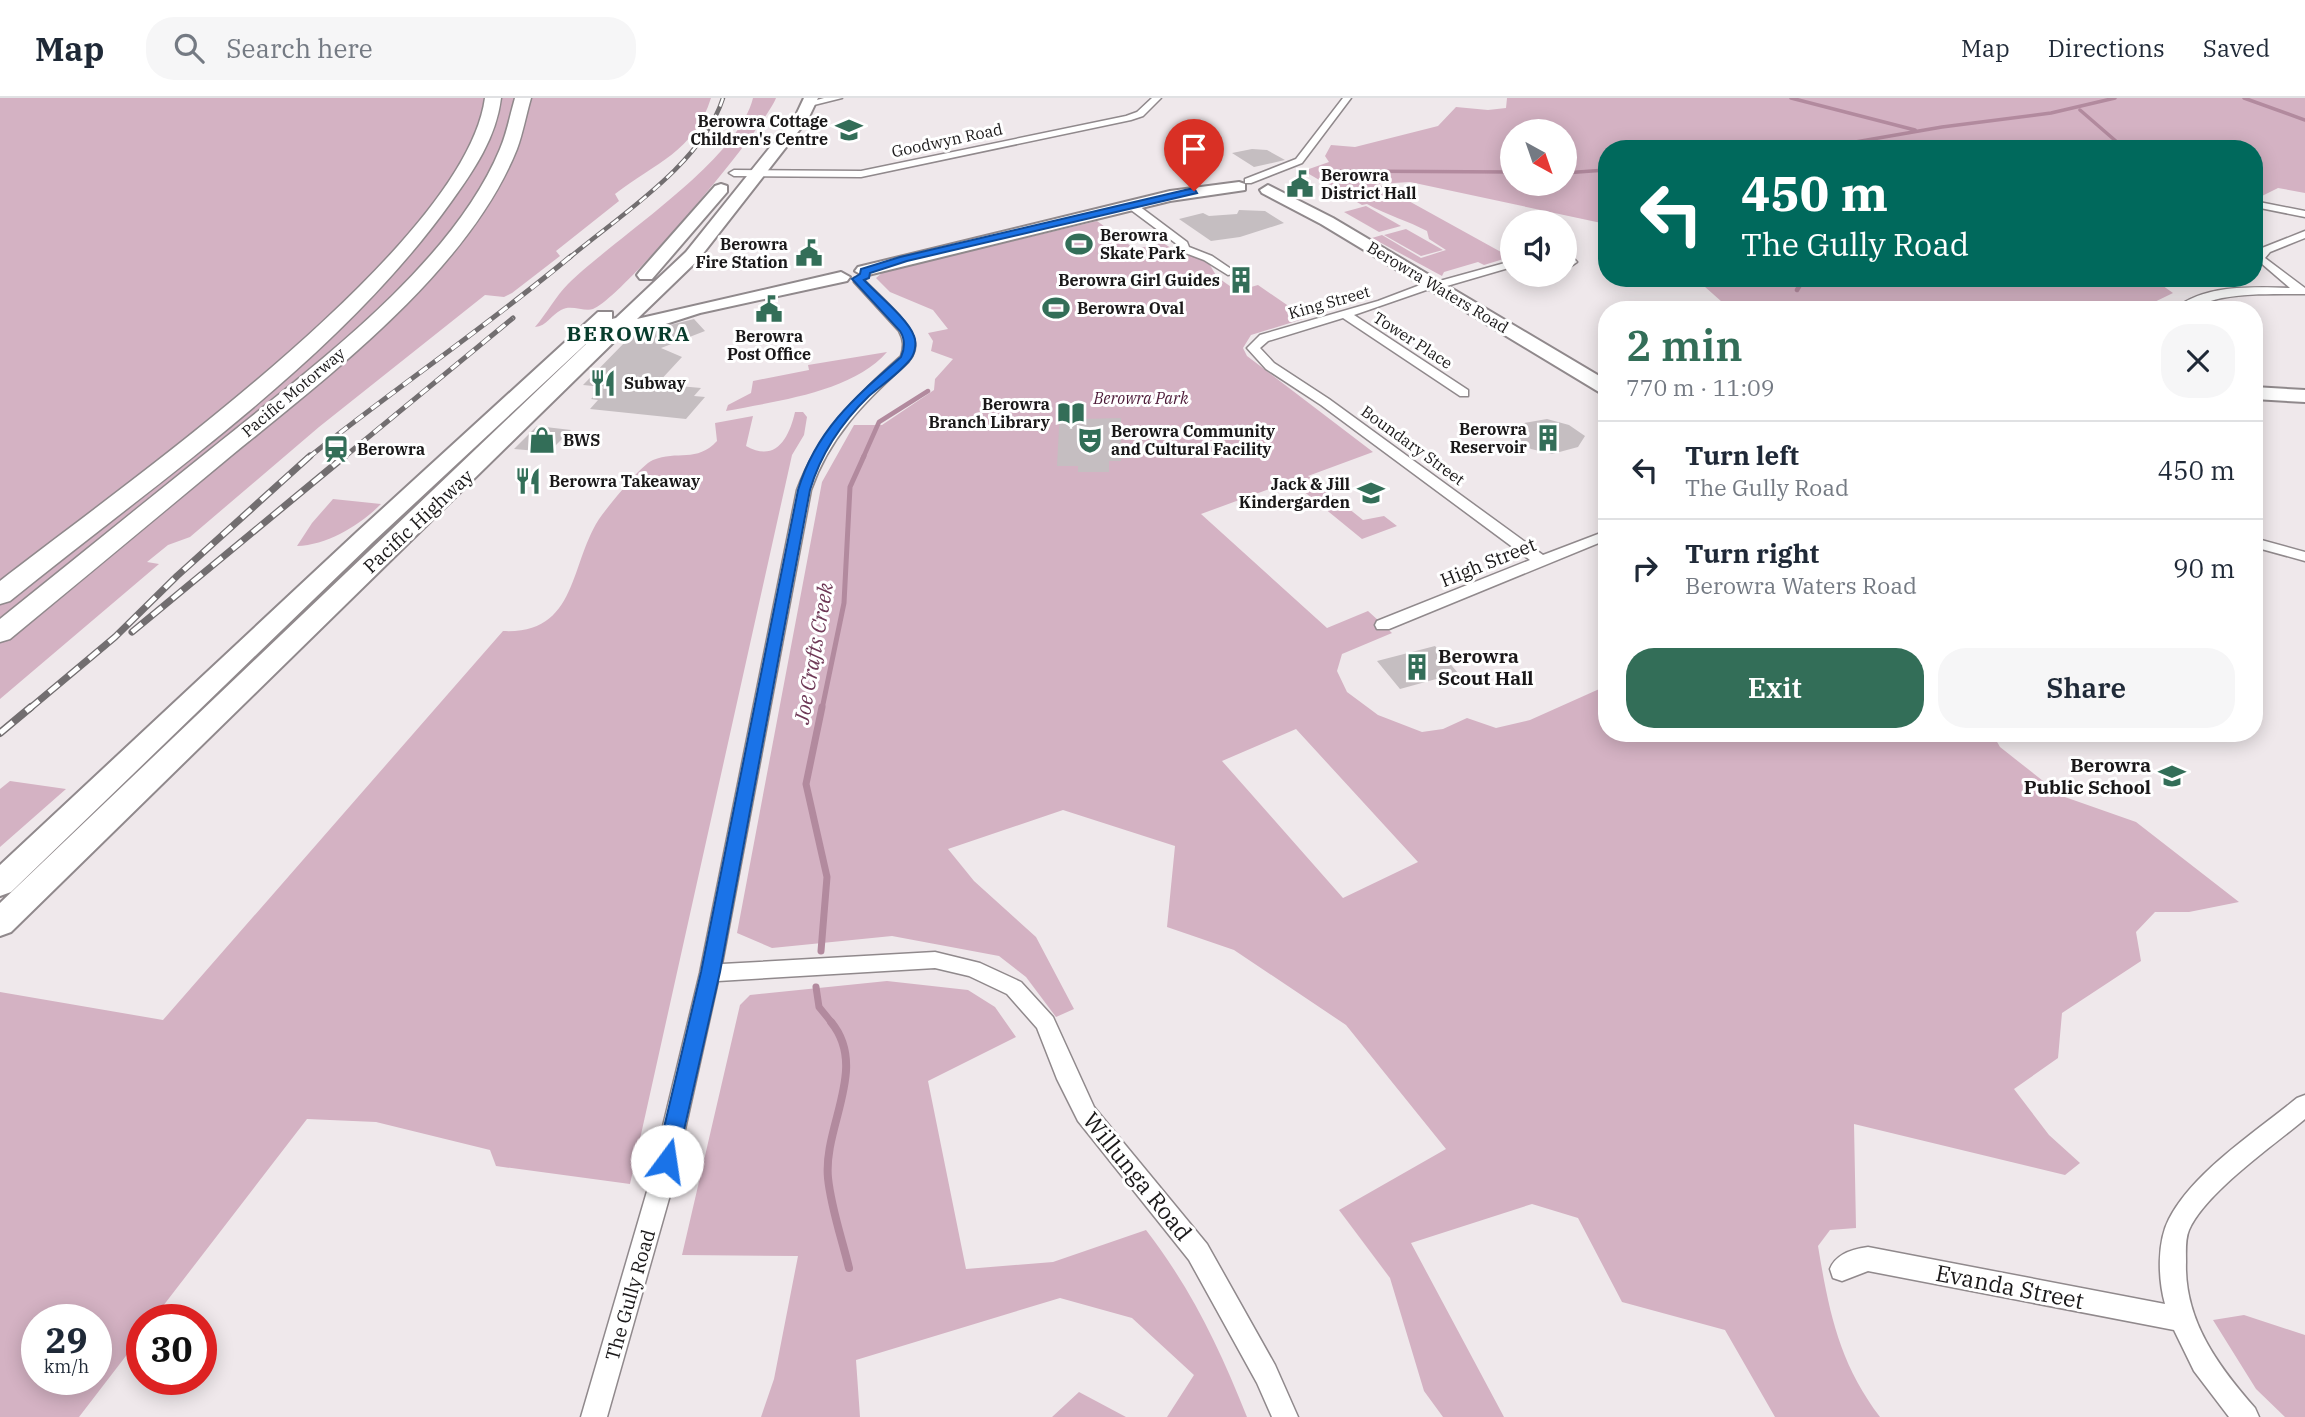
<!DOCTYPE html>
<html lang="en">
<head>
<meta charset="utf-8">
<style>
  body { margin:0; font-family:"IBM Plex Serif",serif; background:#f6f6f7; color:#1f2937; height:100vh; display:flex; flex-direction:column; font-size:26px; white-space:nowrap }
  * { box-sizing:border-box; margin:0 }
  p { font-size:23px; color:#747a83 }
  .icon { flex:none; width:38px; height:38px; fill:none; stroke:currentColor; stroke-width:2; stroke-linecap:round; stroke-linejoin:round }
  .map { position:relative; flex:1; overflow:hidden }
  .sheet { position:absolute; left:1598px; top:203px; width:665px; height:441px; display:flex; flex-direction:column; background:#fff; border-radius:28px; box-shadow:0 4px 18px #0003 }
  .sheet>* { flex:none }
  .top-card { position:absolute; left:1598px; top:42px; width:665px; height:147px; border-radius:28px; box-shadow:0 4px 18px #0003; background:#00695c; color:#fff; overflow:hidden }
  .needle { width:46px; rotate:140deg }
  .fabs { position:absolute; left:1500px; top:21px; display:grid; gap:14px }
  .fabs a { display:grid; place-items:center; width:77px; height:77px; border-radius:50%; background:#fff; box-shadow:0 4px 18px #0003; font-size:35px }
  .speed { position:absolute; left:21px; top:1206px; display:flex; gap:14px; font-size:35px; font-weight:700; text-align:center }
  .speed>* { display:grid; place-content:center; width:91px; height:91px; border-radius:50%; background:#fff; box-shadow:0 4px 18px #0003; line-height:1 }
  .speed small { font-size:18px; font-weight:400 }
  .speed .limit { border:10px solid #d22; background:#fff; color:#111 }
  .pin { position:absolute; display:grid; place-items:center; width:60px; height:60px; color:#fff; margin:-72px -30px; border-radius:50% 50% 50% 0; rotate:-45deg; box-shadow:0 0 7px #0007 }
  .pin .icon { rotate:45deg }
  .me { position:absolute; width:77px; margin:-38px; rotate:14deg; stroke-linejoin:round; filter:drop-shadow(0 0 5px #0008) }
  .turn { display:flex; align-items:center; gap:24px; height:147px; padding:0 28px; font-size:32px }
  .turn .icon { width:91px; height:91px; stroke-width:2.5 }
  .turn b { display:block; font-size:49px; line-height:60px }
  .round { display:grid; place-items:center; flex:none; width:74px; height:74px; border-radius:28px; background:#f6f6f7 }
  .headline { display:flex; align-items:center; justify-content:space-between; height:119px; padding:0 28px }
  h1 { font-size:42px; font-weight:600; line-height:52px; color:#336e58 }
  .cta { display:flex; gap:14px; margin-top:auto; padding:14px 28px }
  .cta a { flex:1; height:80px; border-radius:28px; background:#336e58; color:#fff; font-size:28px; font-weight:600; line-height:80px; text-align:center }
  .cta a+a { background:#f6f6f7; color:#1f2937 }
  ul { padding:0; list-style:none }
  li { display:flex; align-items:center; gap:21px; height:98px; padding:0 28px; border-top:2px solid #e0e1e3 }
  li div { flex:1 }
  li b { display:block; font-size:26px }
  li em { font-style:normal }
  header { display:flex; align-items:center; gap:42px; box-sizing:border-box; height:98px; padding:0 35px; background:#fff; border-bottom:2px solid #e0e1e3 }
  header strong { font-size:33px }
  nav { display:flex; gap:38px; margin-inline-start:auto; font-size:24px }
  .search { width:490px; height:63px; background:#f6f6f7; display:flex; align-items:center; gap:18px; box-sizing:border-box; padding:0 24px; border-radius:28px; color:#747a83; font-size:26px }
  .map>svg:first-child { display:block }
</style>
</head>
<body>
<header>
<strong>Map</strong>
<div class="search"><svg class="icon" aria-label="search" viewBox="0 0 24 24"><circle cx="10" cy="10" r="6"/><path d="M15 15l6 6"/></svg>Search here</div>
<nav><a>Map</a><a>Directions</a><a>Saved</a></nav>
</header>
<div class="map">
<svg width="2305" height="1319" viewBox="0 0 2305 1319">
  <rect width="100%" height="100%" fill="#efe8eb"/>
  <path fill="#d4b2c3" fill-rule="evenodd" d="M0,0H711C694,54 655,65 615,96L619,103L556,153L560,158L512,195L504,199L485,197L319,329L190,439L168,447L147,464L159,466L0,601Z
    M753,0H776C764,31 622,200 593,211C584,214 571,206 561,212C551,217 547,228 535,229C547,215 556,198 568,186C617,138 737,64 753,0Z
    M1507,0H2305V95L2278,90L2254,102V51H1606V126L1410,84L1378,86L1510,159L1484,167L1478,164L1444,174L1442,178L1372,140L1382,137L1421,160L1446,152L1429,141L1427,133C1408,123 1387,117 1367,106L1362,107L1309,76V71L1329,64L1325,58L1331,47L1355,49L1438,28L1456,9L1488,12L1506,10ZM1512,33H1564V86H1512Z
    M1366,108L1401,128L1379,134L1344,114Z
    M1097,123L1135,151L1163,145L1179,155L1207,162L1217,179L1237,193L1258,187L1306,220L1251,237L1243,250L1247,258L1373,354L1308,378L1363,422L1384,418L1397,428L1362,441L1291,383L1201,416L1327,530L1368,513L1392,535L1342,556L1337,573L1347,594L1378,617L1422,634L1443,631L1467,620L1496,630L1530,622L1606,588V635H1992L2000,649L2062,698L2136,724L2239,804L2189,814H2155L2136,834L2141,863L2062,915L2058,960L2014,991L2049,1037L2080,1065L2065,1077L1854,1026L1856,1130L1830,1132L1818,1148C1829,1214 1839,1265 1880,1319H1775L1725,1232L1622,1204L1578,1120L1532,1106L1411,1145L1504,1319H1443L1424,1293L1390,1180L1339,1112L1446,1051L1346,927L1234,852L1167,829L1175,748L1063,712L948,751L974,783L1036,839L1074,911L1056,919L1026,879L999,858L892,838L772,850L737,835L822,384L854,327H882L934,292L935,281L953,261L931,253L933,243L928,235L948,231L933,212L890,194L876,180L883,174ZM1296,631L1418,764L1343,800L1222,663Z
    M1406,131L1443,152L1421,158L1384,137Z
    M1695,180H2152L2173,195L2138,212H1731Z
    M887,254C852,294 777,303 726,313L728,307L751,295L753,283L809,272L808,267Z
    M795,314H803L807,319L804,337L792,357L630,1086L496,1068L490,1052L376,1024L307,1021L153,1221L142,1222V1237L79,1319H0V894L163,922L503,533C582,537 568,458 605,413C614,402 641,367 653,362C677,352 697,365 717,343L715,325L753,318L746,348C776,365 789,340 795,314ZM37,1222H96V1281H37Z
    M333,401L381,406C360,427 328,447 297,448L312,425Z
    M10,683L66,691L0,749V691Z
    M887,883L968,892L995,909L1016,939L928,983L966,1171L1053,1164L1146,1132C1192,1192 1219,1249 1247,1319H1167L1194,1277L1132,1220L1060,1200L856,1262L860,1319H761L774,1281L798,1158L682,1157L740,907L750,897Z
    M2244,1217L2305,1237V1319H2285L2256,1291L2213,1222Z
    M1079,1294L1126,1319H1052Z"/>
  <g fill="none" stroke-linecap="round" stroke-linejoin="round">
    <path stroke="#b28a9e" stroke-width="3.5" d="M1791,0L1915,32
      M2244,0L2305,22
      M2080,12L2125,51
      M1815,51L1942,29L2051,15L2115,0
      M1336,73L1512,74
      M1564,75L1606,72"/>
    <path stroke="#b28a9e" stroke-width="4.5" d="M1797,192L1804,180
      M863,360L879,324L928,293"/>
    <path stroke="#b28a9e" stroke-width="5" d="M822,611L844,505L850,389L864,358"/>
    <path stroke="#b28a9e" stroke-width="7" d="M821,853L827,779L806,686L822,609
      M816,889L819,909L832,925"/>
    <path stroke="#b28a9e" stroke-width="8" d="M831,924C869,970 823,1028 828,1080C831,1110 842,1141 849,1170"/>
  </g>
  <path fill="#c5bec1" d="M1252,51L1267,52L1285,62L1254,69L1232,55Z
    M1239,112L1265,113L1284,125L1240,139L1211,143L1179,121L1203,115L1209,118L1237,116Z
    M694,221L705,233L661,250L682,259L657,286L701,290L694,298L705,299L686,321L590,311L598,302L591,301L603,289L583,287L627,242L638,235Z
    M1083,309V321L1121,320V363H1109V374H1078V368H1057L1060,310Z
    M1547,321L1569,327L1585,338L1578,349L1552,356L1531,351L1517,342L1514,336L1519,326Z
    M537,328L571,332L549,354L514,351Z
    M1435,548L1458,575L1400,591L1377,563Z"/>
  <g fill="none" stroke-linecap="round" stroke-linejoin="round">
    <defs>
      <path id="street" d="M824,0H842L810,8L806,5Z
        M1152,0H1161L1143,18L1131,22L861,79L734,78L729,75L734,72L861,73L1126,18L1137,14Z
        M1343,0H1351L1302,65L1251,85H1245V81L1296,61Z
        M2259,104L2305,113V119L2255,109L2254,107Z
        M1127,105H1135L1187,144L1189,149L1212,158L1237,175L1228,177L1204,162L1180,153L1178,147L1127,109Z
        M2305,133V140L2270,154L2265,160L2305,190V196C2277,196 2249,195 2222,200C2205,203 2192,212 2174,212C2203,186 2254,189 2290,190L2254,159L2262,150Z
        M1564,150L1577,164L1564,173Z
        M1512,163V169L1440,190H1432L1354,217L1468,292V298H1460L1343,220L1268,243L1260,250L1274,265L1329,301L1543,457L1606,433V442L1389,531H1377L1375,527L1377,523L1530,462L1321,307L1266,271L1247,250L1260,237L1378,203L1428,184H1436Z
        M854,180H862C876,195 909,222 914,241C918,252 912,261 903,269C863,305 829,340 811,392L722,866L935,854L980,865L1021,884L1053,919L1094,1009L1207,1146L1275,1267L1298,1319H1272L1257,1285L1189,1162L1078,1023L1057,981L1037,930L1007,896L969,878L935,870L718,883L672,1090L607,1319H581L648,1090L700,875L797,392C818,335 856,298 901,258C904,249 904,242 899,233L854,184Z
        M2254,440L2305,454V463L2254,449Z
        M2305,997V1021C2274,1047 2205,1095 2189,1132C2185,1141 2186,1154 2186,1164C2184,1222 2218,1268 2255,1310L2259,1319H2229L2194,1273L2174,1232L1868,1173L1842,1183L1833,1180L1830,1171C1836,1156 1852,1151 1868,1149L2165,1206C2158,1181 2157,1144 2169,1121C2193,1074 2257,1033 2297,1000Z"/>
      <path id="primary" d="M804,0H818L808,21L698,162L637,221L841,174L850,179L847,183L700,215L644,233L626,232L11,834L0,838V805L606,227L373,444L11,794L0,798V767L357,434L598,214H612V221L616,220L686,154L796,17Z
        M1239,84L1245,86V92L1170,103L864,178L855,173L858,169L1170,93Z
        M721,86L727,88V94L652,181H640L637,177L640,173L715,88Z
        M1268,87L1333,120L1606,282V296L1599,294L1321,126L1262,95L1260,92Z
        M2254,289L2305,292V304L2254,301Z"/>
      <path id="highway" d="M485,0H501C496,40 474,72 451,104C339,261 159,382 10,503L0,506V483C120,389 465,149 485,0Z
        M515,0H531C526,17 523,35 517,51C468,174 326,280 226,362C154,422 82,482 10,541L0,544V521C71,464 141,407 211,351C308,272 451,169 500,51C507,35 510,17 515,0Z"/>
    </defs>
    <use href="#street" stroke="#90898c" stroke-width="3"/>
    <use href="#primary" stroke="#90898c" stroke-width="4"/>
    <use href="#highway" stroke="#90898c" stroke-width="3"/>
    <use href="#street" fill="#fff" fill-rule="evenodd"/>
    <use href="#primary" fill="#fff" fill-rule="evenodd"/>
    <use href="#highway" fill="#fff" fill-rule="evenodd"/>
    <defs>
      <path id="rail-far3" d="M569,160C620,117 702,66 723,0"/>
      <path id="rail-far2" d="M308,360C394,291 486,229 571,158
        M343,360L513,220"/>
      <path id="rail-far1" d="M132,534L345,358
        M29,611L115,539L177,478L310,358"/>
      <path id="rail" d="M0,635L31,609"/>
    </defs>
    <use href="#rail-far3" stroke="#726e70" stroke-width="4.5"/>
    <use href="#rail-far2" stroke="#726e70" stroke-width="5"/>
    <use href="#rail-far1" stroke="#726e70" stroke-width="7"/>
    <use href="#rail" stroke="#726e70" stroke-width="8"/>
    <use href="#rail-far3" stroke="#fff" stroke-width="2.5" stroke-dasharray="9" stroke-linecap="butt"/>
    <use href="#rail-far2" stroke="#fff" stroke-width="3.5" stroke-dasharray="10" stroke-linecap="butt"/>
    <use href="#rail-far1" stroke="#fff" stroke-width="4.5" stroke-dasharray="13" stroke-linecap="butt"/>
    <use href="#rail" stroke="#fff" stroke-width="5" stroke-dasharray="17" stroke-linecap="butt"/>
  </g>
  <path fill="#1a73e8" stroke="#114b97" stroke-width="2" d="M1194,90L1197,95L907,163L870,175L869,180L864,182C876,195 909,222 914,238C917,245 915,257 909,263C898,276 882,287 869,298C841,325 821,355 810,392L720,874L677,1063L674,1070L667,1073L659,1070L656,1063L701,874L798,392C816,332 855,299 901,259C905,250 905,241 900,233L852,181L860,176L861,171L900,159Z"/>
  <defs>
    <symbol id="school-bare" viewBox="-9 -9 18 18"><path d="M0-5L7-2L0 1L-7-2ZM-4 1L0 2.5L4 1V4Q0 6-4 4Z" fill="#336e58" stroke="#fff" stroke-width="2.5" paint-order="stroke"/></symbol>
    <symbol id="civic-bare" viewBox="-9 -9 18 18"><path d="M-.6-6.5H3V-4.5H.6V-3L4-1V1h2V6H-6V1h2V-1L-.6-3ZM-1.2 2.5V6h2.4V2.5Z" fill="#336e58" stroke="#fff" stroke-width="2.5" paint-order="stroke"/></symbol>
    <symbol id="stadium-bare" viewBox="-9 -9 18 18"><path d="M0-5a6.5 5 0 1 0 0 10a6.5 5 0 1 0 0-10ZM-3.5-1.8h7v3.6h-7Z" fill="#336e58" stroke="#fff" stroke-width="2.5" paint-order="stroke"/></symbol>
    <symbol id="building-bare" viewBox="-9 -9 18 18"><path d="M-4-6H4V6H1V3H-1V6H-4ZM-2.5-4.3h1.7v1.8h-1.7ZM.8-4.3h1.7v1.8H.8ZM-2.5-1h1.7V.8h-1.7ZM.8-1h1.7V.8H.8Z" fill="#336e58" stroke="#fff" stroke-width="2.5" paint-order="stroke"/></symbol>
    <symbol id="restaurant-bare" viewBox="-9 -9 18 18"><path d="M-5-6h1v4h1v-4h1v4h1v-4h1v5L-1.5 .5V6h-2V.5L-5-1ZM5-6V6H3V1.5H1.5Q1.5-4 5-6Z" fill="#336e58" stroke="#fff" stroke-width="2.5" paint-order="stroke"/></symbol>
    <symbol id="library-bare" viewBox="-9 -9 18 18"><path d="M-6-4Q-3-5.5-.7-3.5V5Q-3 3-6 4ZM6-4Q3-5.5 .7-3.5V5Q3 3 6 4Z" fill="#336e58" stroke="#fff" stroke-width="2.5" paint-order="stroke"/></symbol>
    <symbol id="shop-bare" viewBox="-9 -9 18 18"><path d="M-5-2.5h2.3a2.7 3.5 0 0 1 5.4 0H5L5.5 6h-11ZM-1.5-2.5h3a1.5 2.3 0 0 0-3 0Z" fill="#336e58" stroke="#fff" stroke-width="2.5" paint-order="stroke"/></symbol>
    <symbol id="theatre-bare" viewBox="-9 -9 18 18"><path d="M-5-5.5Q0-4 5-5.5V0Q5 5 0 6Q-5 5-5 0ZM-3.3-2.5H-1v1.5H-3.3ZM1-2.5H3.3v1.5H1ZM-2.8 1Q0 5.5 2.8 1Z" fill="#336e58" stroke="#fff" stroke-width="2.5" paint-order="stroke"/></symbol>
    <symbol id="station-bare" viewBox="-9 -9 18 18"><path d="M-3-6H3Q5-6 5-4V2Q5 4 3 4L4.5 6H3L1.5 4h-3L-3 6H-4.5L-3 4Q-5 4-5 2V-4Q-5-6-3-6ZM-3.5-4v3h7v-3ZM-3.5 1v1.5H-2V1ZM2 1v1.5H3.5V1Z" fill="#336e58" stroke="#fff" stroke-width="2.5" paint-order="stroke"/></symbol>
  </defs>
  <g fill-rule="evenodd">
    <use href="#school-bare" x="830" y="13" width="38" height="38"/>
    <use href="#civic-bare" x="1281" y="67" width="38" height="38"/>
    <use href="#stadium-bare" x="1060" y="127" width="38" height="38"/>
    <use href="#civic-bare" x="790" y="136" width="38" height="38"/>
    <use href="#building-bare" x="1222" y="163" width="38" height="38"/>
    <use href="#stadium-bare" x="1037" y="191" width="38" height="38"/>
    <use href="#civic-bare" x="750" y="192" width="38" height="38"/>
    <use href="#restaurant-bare" x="584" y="266" width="38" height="38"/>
    <use href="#library-bare" x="1052" y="296" width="38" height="38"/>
    <use href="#building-bare" x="1529" y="321" width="38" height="38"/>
    <use href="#shop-bare" x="523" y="323" width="38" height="38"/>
    <use href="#theatre-bare" x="1071" y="323" width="38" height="38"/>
    <use href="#station-bare" x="317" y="332" width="38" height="38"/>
    <use href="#restaurant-bare" x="509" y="364" width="38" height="38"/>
    <use href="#school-bare" x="1352" y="376" width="38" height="38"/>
    <use href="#building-bare" x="1398" y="550" width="38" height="38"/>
    <use href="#school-bare" x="2153" y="659" width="38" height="38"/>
  </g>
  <g text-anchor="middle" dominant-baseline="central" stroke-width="6" stroke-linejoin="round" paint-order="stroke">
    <g font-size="16" font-weight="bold" fill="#1a1819" stroke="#fff" text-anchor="start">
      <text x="828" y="23" text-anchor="end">Berowra Cottage<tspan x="828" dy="18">Children's Centre</tspan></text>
      <text x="1321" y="77">Berowra<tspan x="1321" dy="18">District Hall</tspan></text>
      <text x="1100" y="137">Berowra<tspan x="1100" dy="18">Skate Park</tspan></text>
      <text x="788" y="146" text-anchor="end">Berowra<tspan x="788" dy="18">Fire Station</tspan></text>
      <text x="1220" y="182" text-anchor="end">Berowra Girl Guides</text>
      <text x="1077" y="210">Berowra Oval</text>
      <text x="769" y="238" text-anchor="middle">Berowra<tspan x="769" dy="18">Post Office</tspan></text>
      <text x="624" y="285">Subway</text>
      <text x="1050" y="306" text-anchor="end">Berowra<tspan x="1050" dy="18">Branch Library</tspan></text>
      <text x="1527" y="331" text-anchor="end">Berowra<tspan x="1527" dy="18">Reservoir</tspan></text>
      <text x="1111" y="333">Berowra Community<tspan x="1111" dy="18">and Cultural Facility</tspan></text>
      <text x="563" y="342">BWS</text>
      <text x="357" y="351">Berowra</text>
      <text x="549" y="383">Berowra Takeaway</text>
      <text x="1350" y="386" text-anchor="end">Jack &amp; Jill<tspan x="1350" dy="18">Kindergarden</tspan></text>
    </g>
    <g font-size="16" fill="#1a1819" stroke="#fff">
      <text transform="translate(947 42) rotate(-12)">Goodwyn Road</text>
      <text transform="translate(1438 189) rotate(31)">Berowra Waters Road</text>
      <text transform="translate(1329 204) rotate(-16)">King Street</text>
      <text transform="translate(1413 242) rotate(33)">Tower Place</text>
      <text transform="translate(293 294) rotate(-40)">Pacific Motorway</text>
      <text transform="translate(1413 347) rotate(36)">Boundary Street</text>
    </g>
    <g font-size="16" font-style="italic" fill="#4c1937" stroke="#fff">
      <text x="1141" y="300">Berowra Park</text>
    </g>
    <g font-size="19" fill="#1a1819" stroke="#fff">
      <text transform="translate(418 423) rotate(-43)">Pacific Highway</text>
      <text transform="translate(1488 464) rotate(-22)">High Street</text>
      <text transform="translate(630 1197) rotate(-74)">The Gully Road</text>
    </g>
    <g font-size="19" font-weight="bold" fill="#1a1819" stroke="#fff" text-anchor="start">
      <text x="1438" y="558">Berowra<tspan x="1438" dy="22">Scout Hall</tspan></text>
      <text x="2151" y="667" text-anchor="end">Berowra<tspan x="2151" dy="22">Public School</tspan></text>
    </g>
    <g font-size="21" font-weight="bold" letter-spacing="2" fill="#083c2c" stroke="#fff">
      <text x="629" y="235">BEROWRA</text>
    </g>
    <g font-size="21" font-style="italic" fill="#6e3856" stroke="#fff">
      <text transform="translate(813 555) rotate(-80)">Joe Crafts Creek</text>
    </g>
    <g font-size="23" fill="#1a1819" stroke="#fff">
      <text transform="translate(1138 1078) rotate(51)">Willunga Road</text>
      <text transform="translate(2010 1188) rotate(11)">Evanda Street</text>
    </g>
  </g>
</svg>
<div class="fabs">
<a><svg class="needle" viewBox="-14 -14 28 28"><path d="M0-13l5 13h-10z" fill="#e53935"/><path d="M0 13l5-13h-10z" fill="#747a83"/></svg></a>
<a><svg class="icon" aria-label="sound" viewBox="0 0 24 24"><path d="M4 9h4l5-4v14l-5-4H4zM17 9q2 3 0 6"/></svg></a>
</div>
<div class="speed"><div>29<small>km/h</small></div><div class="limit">30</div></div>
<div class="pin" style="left:1194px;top:93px;background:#d93025"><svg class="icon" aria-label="arrive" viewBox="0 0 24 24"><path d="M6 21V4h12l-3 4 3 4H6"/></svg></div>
<svg class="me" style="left:667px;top:1063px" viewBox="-20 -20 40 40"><circle r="19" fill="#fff"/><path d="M0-13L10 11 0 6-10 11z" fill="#1a73e8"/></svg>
<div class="top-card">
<div class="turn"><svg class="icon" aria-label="left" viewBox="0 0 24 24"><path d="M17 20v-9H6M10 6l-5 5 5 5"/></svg><div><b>450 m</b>The Gully Road</div></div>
</div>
<section class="sheet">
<div class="headline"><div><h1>2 min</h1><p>770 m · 11:09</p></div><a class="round"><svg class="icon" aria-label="close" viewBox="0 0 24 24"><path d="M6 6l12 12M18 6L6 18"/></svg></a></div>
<ul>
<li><svg class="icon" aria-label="left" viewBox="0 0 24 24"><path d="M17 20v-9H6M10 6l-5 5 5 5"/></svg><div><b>Turn left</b><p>The Gully Road</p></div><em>450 m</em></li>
<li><svg class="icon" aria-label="right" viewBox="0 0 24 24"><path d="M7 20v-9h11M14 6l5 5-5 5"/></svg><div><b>Turn right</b><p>Berowra Waters Road</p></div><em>90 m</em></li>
</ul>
<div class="cta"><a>Exit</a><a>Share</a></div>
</section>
</div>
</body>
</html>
